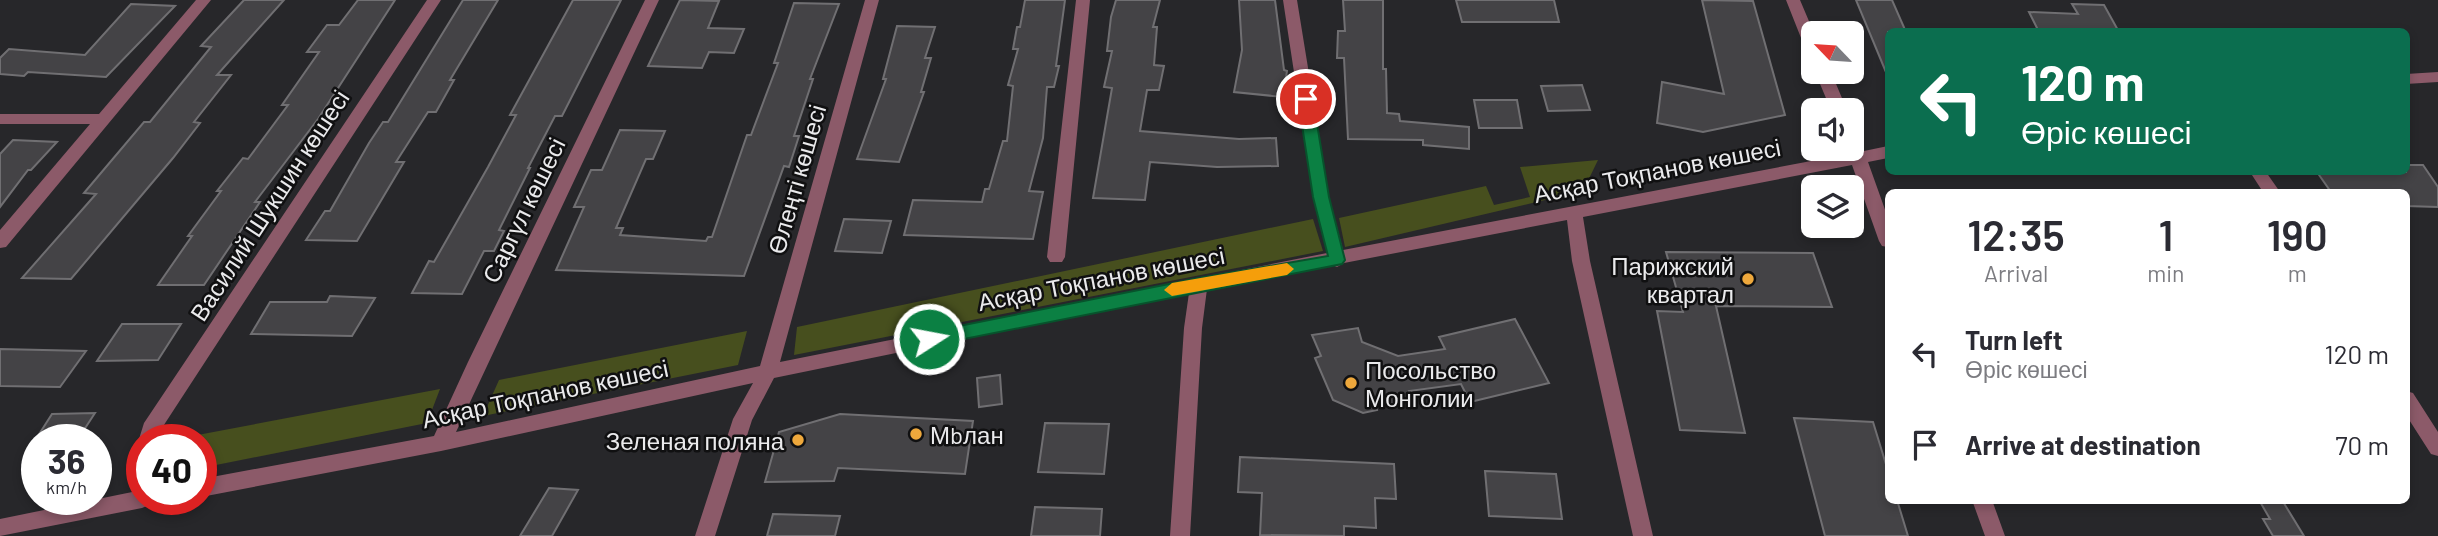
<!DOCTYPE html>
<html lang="en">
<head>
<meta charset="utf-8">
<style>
  body { margin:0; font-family:Barlow,sans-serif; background:#f2f2f3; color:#2b2b33; height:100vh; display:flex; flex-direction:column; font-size:26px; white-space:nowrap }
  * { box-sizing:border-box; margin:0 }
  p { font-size:23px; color:#7c7c81 }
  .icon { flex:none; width:38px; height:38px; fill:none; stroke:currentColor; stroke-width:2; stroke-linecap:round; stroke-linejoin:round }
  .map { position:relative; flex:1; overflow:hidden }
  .drawer { position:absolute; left:1885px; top:189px; width:525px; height:315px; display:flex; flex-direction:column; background:#fff; border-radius:10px; box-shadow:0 4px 10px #0003 }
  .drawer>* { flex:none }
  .top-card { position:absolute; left:1885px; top:28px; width:525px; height:147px; border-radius:10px; box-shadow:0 4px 10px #0003; background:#0b6e4f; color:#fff; overflow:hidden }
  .needle { width:46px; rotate:295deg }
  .buttons { position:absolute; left:1801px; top:21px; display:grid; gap:14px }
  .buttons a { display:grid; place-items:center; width:63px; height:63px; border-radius:10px; background:#fff; box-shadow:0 4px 10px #0003; font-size:35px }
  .speed { position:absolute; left:21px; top:424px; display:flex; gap:14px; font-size:35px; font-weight:700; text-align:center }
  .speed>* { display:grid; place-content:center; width:91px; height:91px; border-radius:50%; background:#fff; box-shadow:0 4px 10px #0003; line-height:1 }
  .speed small { font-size:18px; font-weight:400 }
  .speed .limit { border:10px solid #d22; background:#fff; color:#111 }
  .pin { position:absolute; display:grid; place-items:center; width:60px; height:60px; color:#fff; margin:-30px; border:4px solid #fff; border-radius:50%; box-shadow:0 2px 7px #0007 }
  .me { position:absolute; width:77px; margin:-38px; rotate:79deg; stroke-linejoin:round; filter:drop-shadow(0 0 5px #0008) }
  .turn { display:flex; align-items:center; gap:24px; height:147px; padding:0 21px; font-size:32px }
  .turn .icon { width:91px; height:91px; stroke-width:2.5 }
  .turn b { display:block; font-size:49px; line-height:60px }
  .eta { display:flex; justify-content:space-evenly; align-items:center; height:119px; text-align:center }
  .eta b { font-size:42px; font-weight:600; line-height:49px }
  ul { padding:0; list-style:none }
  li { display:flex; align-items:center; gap:21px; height:91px; padding:0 21px }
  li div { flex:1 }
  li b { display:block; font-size:26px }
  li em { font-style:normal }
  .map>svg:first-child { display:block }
</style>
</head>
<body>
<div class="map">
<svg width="2438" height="536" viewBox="0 0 2438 536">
  <rect width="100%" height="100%" fill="#27272a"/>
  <path fill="#474f1e" d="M1598,160L1583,191L1345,247L1339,218L1486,186L1494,205L1530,197L1520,167Z
    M1313,219L1323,251L794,355L797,327Z
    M747,331L738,365L483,416L499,380Z
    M440,389L427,423L201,468V439H186L187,437Z"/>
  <path fill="#444346" stroke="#706f72" stroke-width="2" d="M244,0H284L217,75H231L194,122L200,123L173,158L71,279L22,278L96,194L84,193L144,122H150L211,47L201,46Z
    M358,0H395L318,119L255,202H260L204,285H158L192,236H188L221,191H217L243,158L248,159L288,105H282L319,52H307L327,25H339Z
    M463,0H498L450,80H454L436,112H428L396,162H404L357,241L306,240L325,211H330L369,143L383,122H388Z
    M573,0H621L562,116H555L528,168H530L499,230L504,231L494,251H484L462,294L412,293L429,261L434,262L488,167L516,115H510Z
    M680,0L719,1L708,28L744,29L734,53L709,52L702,68L648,66Z
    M1025,0H1065L1056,66H1059L1054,87H1047L1043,138L1029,191L1043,192L1033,239L904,235L913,200L982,202L985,189H989L1003,141H1007L1013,86L1008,85L1018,49H1013L1017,27H1020Z
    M1116,0H1160L1153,27H1157L1154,65L1164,66L1159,90H1147L1140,131L1239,139L1276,138L1278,166L1217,167L1150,162L1145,200L1093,198L1112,88L1104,87L1112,51H1107L1111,17Z
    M1239,0H1275L1284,70L1287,71L1283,97L1234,92L1242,50Z
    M1343,0H1383V69H1386L1387,113L1399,114L1400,121L1469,127V149L1423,145V140L1348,139L1344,58H1337L1338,31H1345Z
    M1456,0H1554L1559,22H1462Z
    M1702,0L1753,1L1785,115L1703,132L1657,123L1662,82L1724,94Z
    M1856,0H1892L1906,32H1888V77Z
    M794,3L839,4L810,79H813L794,136H799L789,167L784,166L744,276L556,270L584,207H574L591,170H602L620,130L665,131L653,159H646L616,228H623L620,235L706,241L708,237H712L747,135H751L778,63H774Z
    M131,4L175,6L106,77L28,72L24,76L0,74V58L9,49L85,55Z
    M2072,4L2104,5L2119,32H2039L2029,12L2078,14Z
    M897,26L935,27L925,58H931L921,92H924L899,162L857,159L886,79H883Z
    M1582,85L1590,110L1548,111L1541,86Z
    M1474,100H1517L1522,128H1479Z
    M13,140L57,142L31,170H28L0,207V154Z
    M2406,165H2423L2438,187V207L2406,206V192H2331L2317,172H2406Z
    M844,219L891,221L882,253L835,251Z
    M1666,252L1813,253L1832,307L1716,306L1745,433L1680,430L1657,311L1683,312Z
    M330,296L375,298L352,336L251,334L270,302H327Z
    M1515,319L1549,383L1470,402L1461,384L1409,391L1412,400L1376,406L1377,410L1363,413L1333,400L1315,358L1321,356L1312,335L1358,328L1362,342L1398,356L1445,349L1439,337Z
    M122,324H181L158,360L97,361Z
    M0,349L86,351L60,387L0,386Z
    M1000,375L1002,404L979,407L977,378Z
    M95,413L78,439H36L52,414Z
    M840,414L973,421L965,474L838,468L834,481L765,482L779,432Z
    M1794,418L1873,422L1888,471V500H1897L1908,536H1825Z
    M1045,423L1109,424L1104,474L1038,472Z
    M1240,457L1394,464L1396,499L1375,498L1376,528L1344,526V536L1260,535L1262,493L1238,492Z
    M1485,471L1556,474L1562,519L1489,516Z
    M549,488L578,490L552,536H520Z
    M2259,500H2282L2304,536H2273L2263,519H2270Z
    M1035,507L1102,509L1100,536H1031Z
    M773,514L840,516L835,536H767Z"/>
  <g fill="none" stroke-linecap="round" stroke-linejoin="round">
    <path fill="#8c5a69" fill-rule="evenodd" d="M196,0H211L6,247L0,248V230L90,124H0V114H99Z
      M427,0H441L160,431L159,439H142V444L139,439L144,423Z
      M645,0H659L456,432L760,366L865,0H879L780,362L1327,253L1313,197L1283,0H1297L1329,197L1343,250L1848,154L1847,149H1852V135L1858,137L1864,151L1888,146V158L1868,162L1888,218V247L1882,246L1879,241L1852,165L1583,217L1590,261L1653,536H1633L1572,261L1567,220L1344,263L1337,267L1332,265L1207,289L1202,328L1190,536H1170L1184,328L1189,293L774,378L752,420L715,536H695L733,419L753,383L441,451L201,497V479L434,436L468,362Z
      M1076,0H1090L1065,257L1062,262H1050L1047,257Z
      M1786,0H1800L1814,33L1813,53L1805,48Z
      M1815,72H1831L1847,110H1831Z
      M2438,72V82L2406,84V74Z
      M2250,172H2266L2280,192H2263Z
      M2406,391L2413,393L2438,432V456L2431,454L2406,415Z
      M142,490V499H152L149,505L142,508L0,536V519Z
      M1972,500H1992L2005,536H1985Z"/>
  </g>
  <path fill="#0b8043" stroke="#07532c" stroke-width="2" d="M1306,94L1313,99L1329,197L1345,260L1342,264L929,346L923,344L921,339L923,334L929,332L1199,278L1328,256L1313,197L1298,99Z"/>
  <path fill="#f59e0b" d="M1287,263L1294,269L1287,275L1172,296L1164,290L1172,283Z"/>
  <g fill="#eea83c" stroke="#101011" stroke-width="2.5">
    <circle cx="1748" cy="279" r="7"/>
    <circle cx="1351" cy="383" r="7"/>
    <circle cx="916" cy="434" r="7"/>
    <circle cx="798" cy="440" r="7"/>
  </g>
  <g text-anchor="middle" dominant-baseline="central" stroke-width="5" stroke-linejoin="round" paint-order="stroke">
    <g font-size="24" fill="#eaeaec" stroke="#101011">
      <text transform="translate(1657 170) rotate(-11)">Асқар Тоқпанов көшесі</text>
      <text transform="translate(796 179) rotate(-74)">Өлеңті көшесі</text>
      <text transform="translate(269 205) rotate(-57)">Василий Шукшин көшесі</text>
      <text transform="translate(523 210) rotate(-64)">Саргүл көшесі</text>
      <text transform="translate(1101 278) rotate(-11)">Асқар Тоқпанов көшесі</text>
      <text transform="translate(545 393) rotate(-12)">Асқар Тоқпанов көшесі</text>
    </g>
    <g font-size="24" fill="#eaeaec" stroke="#101011" text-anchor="end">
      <text x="1734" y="265">Парижский<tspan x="1734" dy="28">квартал</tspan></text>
      <text x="1365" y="369" text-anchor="start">Посольство<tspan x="1365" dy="28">Монголии</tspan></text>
      <text x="930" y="434" text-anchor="start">Мbлан</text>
      <text x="784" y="440">Зеленая поляна</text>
    </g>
  </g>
</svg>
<div class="buttons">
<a><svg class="needle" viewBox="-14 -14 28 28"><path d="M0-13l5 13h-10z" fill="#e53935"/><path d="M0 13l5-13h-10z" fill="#7c7c81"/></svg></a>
<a><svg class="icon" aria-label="sound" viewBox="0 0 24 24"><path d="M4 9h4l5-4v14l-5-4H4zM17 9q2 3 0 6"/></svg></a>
<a><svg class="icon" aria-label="layers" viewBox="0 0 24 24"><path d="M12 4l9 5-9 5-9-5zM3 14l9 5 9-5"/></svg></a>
</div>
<div class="speed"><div>36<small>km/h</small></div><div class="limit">40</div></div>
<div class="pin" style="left:1306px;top:99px;background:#d93025"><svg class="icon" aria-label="arrive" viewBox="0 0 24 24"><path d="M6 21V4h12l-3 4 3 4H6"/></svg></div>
<svg class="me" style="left:929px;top:339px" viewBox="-20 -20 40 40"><circle r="17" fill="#0b8043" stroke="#fff" stroke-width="3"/><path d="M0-11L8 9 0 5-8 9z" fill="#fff"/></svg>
<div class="top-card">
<div class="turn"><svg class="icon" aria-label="left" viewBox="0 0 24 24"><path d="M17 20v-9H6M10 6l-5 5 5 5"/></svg><div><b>120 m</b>Өріс көшесі</div></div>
</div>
<section class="drawer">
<div class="eta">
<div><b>12:35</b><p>Arrival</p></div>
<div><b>1</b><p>min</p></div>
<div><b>190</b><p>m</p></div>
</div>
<ul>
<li><svg class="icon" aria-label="left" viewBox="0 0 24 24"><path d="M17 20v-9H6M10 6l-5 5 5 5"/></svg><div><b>Turn left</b><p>Өріс көшесі</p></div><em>120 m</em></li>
<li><svg class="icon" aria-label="arrive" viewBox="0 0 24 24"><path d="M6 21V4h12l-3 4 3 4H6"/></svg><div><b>Arrive at destination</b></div><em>70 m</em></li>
</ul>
</section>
</div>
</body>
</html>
